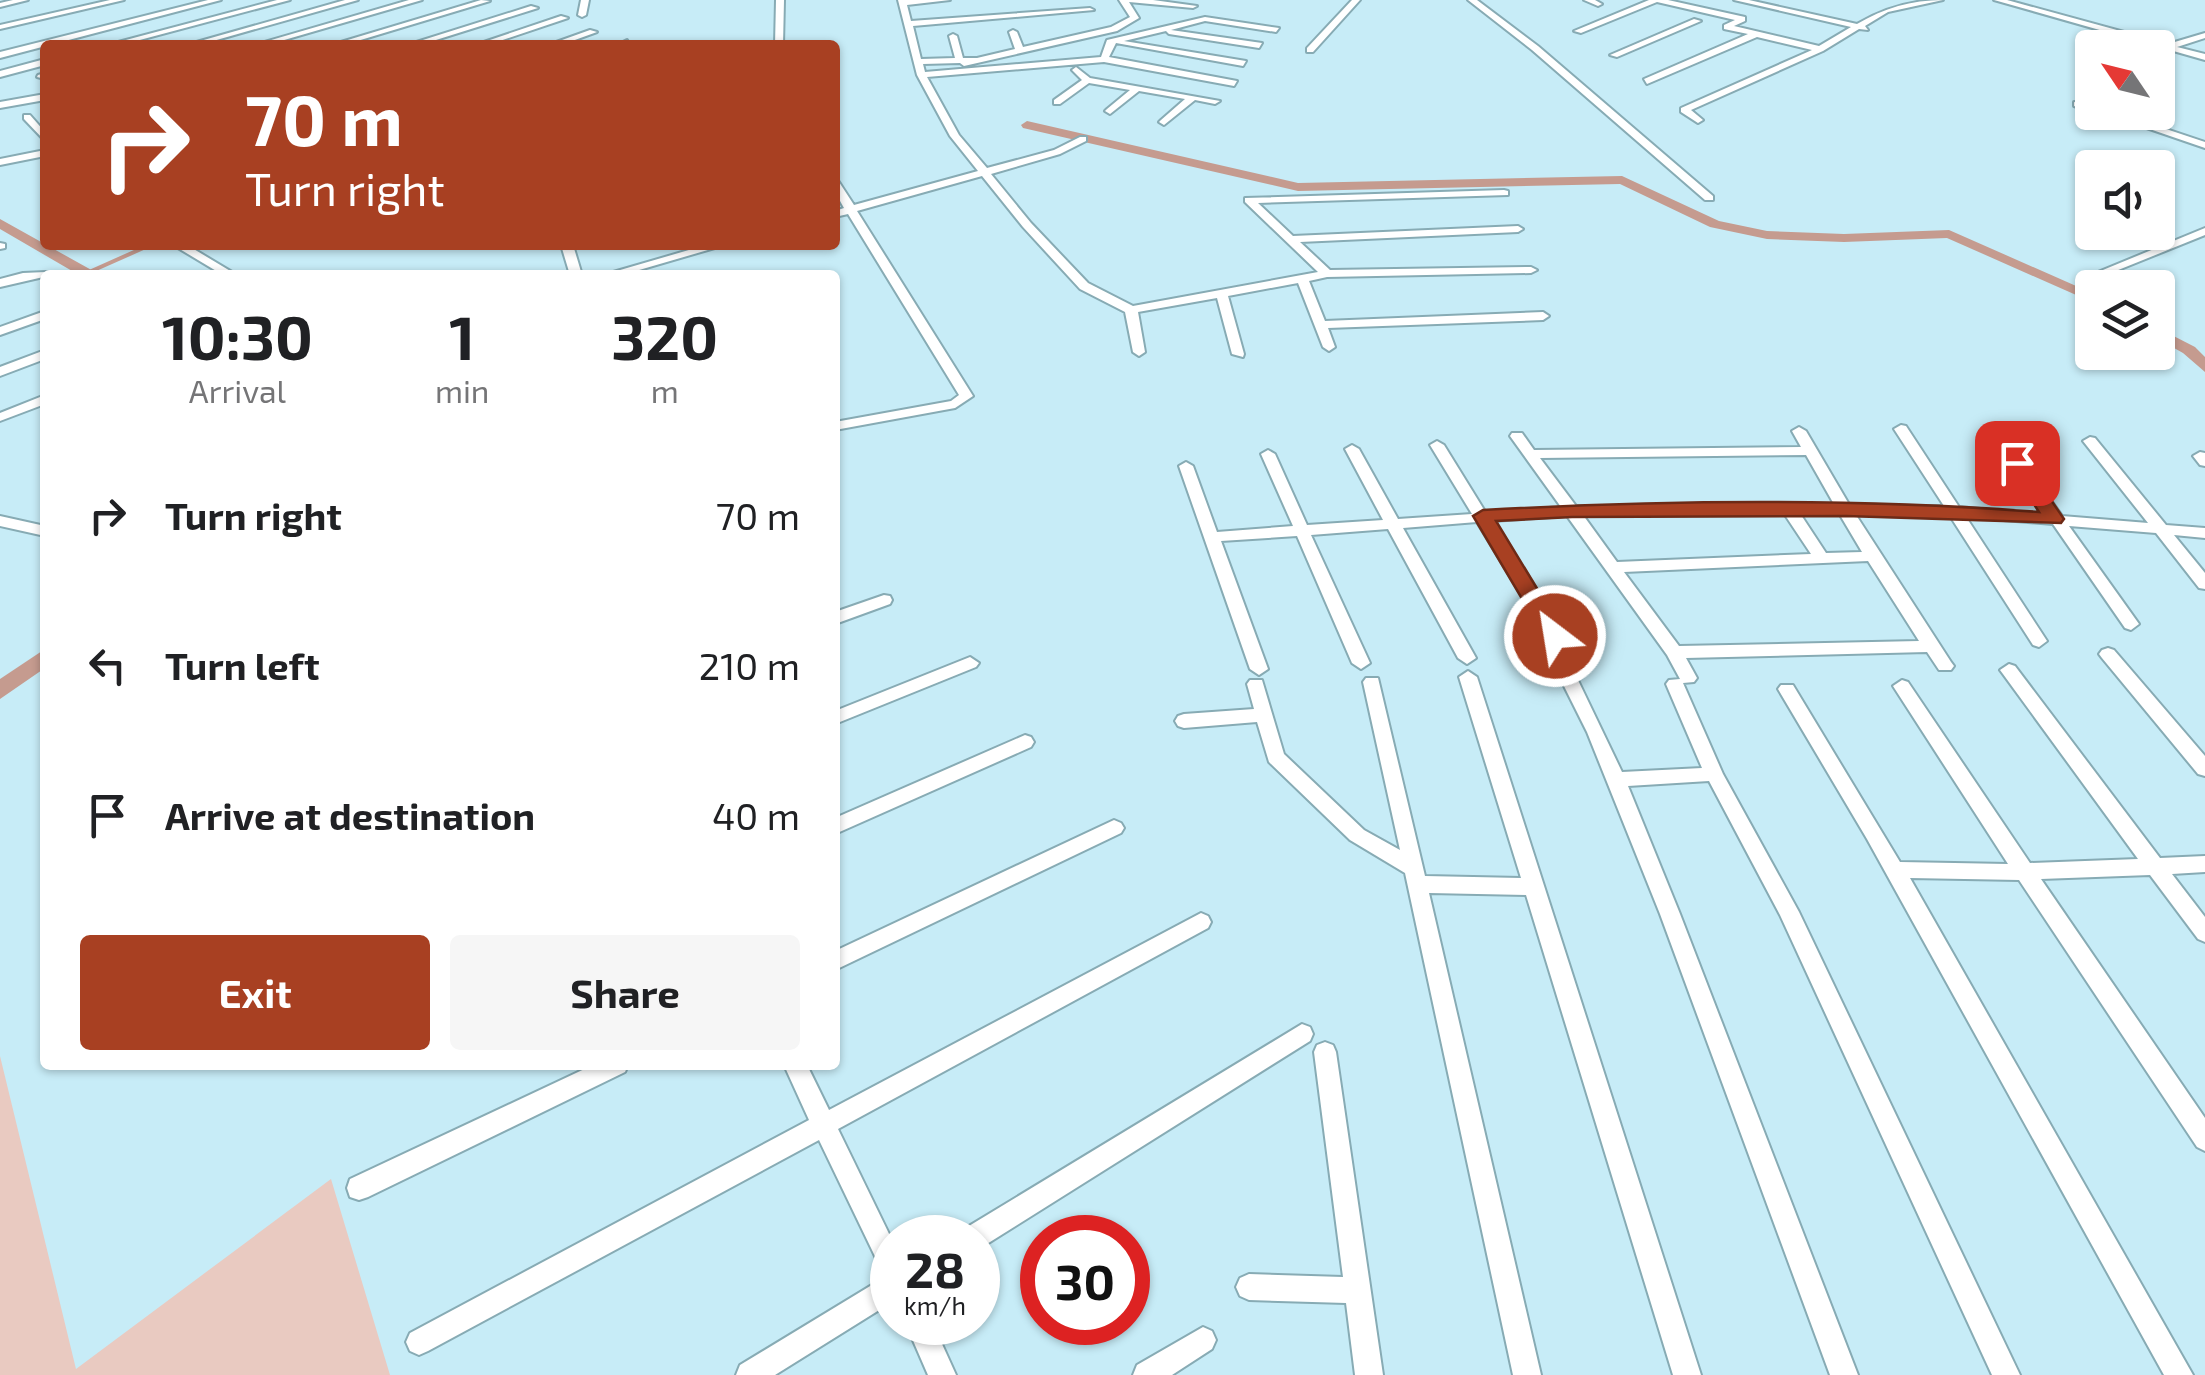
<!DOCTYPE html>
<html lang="en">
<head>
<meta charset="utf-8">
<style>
  body { margin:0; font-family:"Exo 2",sans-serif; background:#f6f6f6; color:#202124; height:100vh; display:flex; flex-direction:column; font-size:38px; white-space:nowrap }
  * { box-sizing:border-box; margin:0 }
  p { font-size:32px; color:#757577 }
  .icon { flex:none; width:55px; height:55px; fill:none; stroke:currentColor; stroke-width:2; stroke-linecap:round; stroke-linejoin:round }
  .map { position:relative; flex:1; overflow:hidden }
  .sheet { position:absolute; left:40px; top:270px; width:800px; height:800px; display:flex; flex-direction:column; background:#fff; border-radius:10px; box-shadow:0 2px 8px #0004 }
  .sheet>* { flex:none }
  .guide { position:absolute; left:40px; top:40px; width:800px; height:210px; border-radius:10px; box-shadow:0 2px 8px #0004; background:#a84022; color:#fff; overflow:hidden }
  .needle { width:65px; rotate:305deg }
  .buttons { position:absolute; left:2075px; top:30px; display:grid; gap:20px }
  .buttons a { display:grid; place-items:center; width:100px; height:100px; border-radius:10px; background:#fff; box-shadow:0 2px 8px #0004; font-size:50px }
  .speed { position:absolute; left:870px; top:1215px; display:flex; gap:20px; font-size:50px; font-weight:700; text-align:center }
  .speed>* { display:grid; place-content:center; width:130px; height:130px; border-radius:50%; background:#fff; box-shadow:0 2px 8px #0004; line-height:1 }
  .speed small { font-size:25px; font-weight:400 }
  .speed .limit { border:15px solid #d22; background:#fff; color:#111 }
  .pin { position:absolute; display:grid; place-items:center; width:85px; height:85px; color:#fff; margin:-42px; border-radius:20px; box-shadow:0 5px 15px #0006 }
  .me { position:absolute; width:110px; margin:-55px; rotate:329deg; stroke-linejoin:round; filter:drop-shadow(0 0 8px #0008) }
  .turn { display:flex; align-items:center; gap:35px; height:210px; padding:0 40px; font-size:45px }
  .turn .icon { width:130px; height:130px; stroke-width:2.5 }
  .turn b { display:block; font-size:70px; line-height:85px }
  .eta { display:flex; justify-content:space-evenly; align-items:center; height:170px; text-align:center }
  .eta b { font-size:60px; font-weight:700; line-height:70px }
  .button { display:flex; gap:20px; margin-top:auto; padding:20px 40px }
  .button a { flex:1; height:115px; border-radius:10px; background:#a84022; color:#fff; font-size:40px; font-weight:700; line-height:115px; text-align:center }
  .button a+a { background:#f6f6f6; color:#202124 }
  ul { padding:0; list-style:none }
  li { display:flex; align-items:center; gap:30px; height:150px; padding:0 40px }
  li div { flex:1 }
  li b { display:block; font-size:38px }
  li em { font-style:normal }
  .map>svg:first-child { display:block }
</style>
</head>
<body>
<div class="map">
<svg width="2205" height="1375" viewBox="0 0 2205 1375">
  <rect width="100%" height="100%" fill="#c7ecf7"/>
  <path fill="#e9cac1" d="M0,1056L76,1369L331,1179L390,1375H0Z"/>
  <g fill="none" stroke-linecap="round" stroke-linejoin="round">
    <path stroke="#c59b8f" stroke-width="4" d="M87,273L150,245"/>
    <path fill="#c59b8f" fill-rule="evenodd" d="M1027,121L1298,183L1622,176L1719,221L1767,231L1844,234L1949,230L2092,293V302L1947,238L1844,242L1767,239L1710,227L1620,184L1298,191L1023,128L1021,125Z
      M0,219L95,272L97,275H79L0,229Z
      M2158,328L2195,347L2205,357V372L2183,353L2158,339Z
      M45,649V668L0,699V679Z"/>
    <defs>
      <path id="minor" d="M13,0H28L0,7V3Z
        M110,0H124L0,29V25Z
        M208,0H221L0,58V52Z
        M277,0H290L121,45H107Z
        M345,0H358L199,45H186Z
        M409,0H422L267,45H254Z
        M481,0L490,1L344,45H331Z
        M581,0H589L586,15L582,17L578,15Z
        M776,0H784L783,45H775Z
        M898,0H950L907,5L911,21L1090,8L1094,10L913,26L921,59L955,58L949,36L953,34L957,36L963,58H977L1015,49L1009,32L1013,30L1017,32L1023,47L1111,27L1130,17L1119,0H1153L1197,6L1193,8L1129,2L1139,18L1117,31L964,66L960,63L923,64L925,72L1101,57L1107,40L1205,17L1279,28L1276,32L1205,21L1171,30L1262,43L1259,48L1169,34L1166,31L1124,41L1246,61L1243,66L1116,43L1109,57L1237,81L1234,86L1104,62L927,77L959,135L987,168L1054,150L1080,137H1086V141L1060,154L991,174L1031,223L1088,283L1133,306L1318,272L1245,202V198L1504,190L1508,191V195L1258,203L1293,236L1518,226L1523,229L1518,232L1300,242L1330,270L1531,267L1537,270L1531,273L1327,277L1309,281L1325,321L1543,312L1549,316L1543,320L1328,328L1335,347L1329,351L1323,347L1298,283L1228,296L1244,354L1243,357L1232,354L1217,298L1138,312L1145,352L1139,356L1133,352L1125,312L1080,289L1023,227L982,176L857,211L973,396L955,408L835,430V422L951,401L959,395L848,214L835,217V211L844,208L835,192V181L839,182L854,205L978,171L950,136L917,75Z
        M1352,0H1360L1313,52H1307V48Z
        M1468,0H1477L1538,46L1713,196V200H1705L1532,50Z
        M1584,0H1595L1602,4L1598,6Z
        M1649,0H1668L1745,17V21L1734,26L1819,46L1851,27L1734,0H1749L1857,24C1884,8 1911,0 1943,0L1888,12L1865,26L1868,30L1859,29L1823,51L1691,110L1703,120L1698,123L1681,112V108L1812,50L1757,37L1647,84L1644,79L1748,34L1724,29V25L1735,20L1657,2L1581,33L1574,31Z
        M1994,0H2007L2168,44L2205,33V38L2177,47L2205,54V60Z
        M531,6L538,8L420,45H407Z
        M561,16L568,18L488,45H475Z
        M1694,19L1701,21L1617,57L1610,55Z
        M590,30L597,32L561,45H548Z
        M627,40L630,45H617Z
        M45,59V65L0,77V71Z
        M1076,67L1090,78L1220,101L1215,104L1195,100L1164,125L1159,122L1161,120L1185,99L1139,91L1110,114L1105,111L1107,109L1130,90L1089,83L1060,104H1054V100L1082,80L1072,70Z
        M45,73V79L37,77L38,75Z
        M45,94V100L0,108V102Z
        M2074,102L2092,106V112L2074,106Z
        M2100,112H2115L2205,142V148Z
        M24,115H30L45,132V141L24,119Z
        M45,150V156L0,165V159Z
        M2205,228V235L2091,281L2081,279Z
        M0,243L5,244V248L0,249Z
        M173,245H187L237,275H223Z
        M561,245H573L582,275H570Z
        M706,245H725L622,275H603Z
        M23,273L46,272L52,275L0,287V279Z
        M45,311V319L0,335V327Z
        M45,350V359L0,376V367Z
        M45,395V404L0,421V413Z
        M1901,425L1906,426L1959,507L2046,515L1991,436L1998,432L2003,433L2062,516L2148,523L2083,441L2090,437L2095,438L2166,525L2205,528V538L2174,535L2205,573V589L2199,588L2156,533L2069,526L2139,624L2131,630L2125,628L2053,524L1966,517L2047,641L2039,647L2033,645L1950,516L1856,515L1951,662L1954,666L1951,670H1939L1927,652L1686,658L1697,678L1694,682L1683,683L1723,774L1799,912L2020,1375H1992L1780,915L1709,781L1628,786L1680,914L1858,1375H1830L1660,914L1587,732L1560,678L1569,672L1575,674L1622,772L1702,768L1666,684L1669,680L1680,679L1667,655L1567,516L1492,521L1582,666L1579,670H1567L1477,522L1403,528L1476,658L1467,664L1458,658L1388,529L1311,535L1370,663L1361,669L1352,663L1297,536L1221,541L1268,669L1259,675L1250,669L1179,466L1186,462L1193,466L1217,532L1293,526L1261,454L1268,450L1275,454L1307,525L1383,520L1345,449L1352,445L1359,449L1398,519L1472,514L1430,445L1437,441L1444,445L1486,513L1561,507L1510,436L1512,433H1522L1534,450L1801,447L1792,431L1799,427L1806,431L1850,506H1944L1894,429ZM1806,455L1835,506H1576L1540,458ZM1583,515H1785L1811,554L1617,562ZM1801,515H1840L1862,552L1826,553ZM1868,561L1919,641L1679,646L1624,572Z
        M2200,452L2205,453V466L2200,465L2193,456Z
        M0,516L45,526V536L0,526Z
        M884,595L890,596L892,600L890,604L835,624V612Z
        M2108,648L2114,650L2205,756V776L2198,774L2102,658L2099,654L2102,650Z
        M970,657L979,663L976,667L835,724V711Z
        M2009,664L2015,666L2160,858L2205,856V872L2172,874L2205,917V942L2198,939L2150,875L2041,879L2205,1118V1151L2197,1147L2019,880L1910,878L2193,1375H2164L1867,839L1778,689L1781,685H1793L1900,862L2008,864L1893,686L1902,680L1908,682L2030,863L2138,859L2003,674L2000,670Z
        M1468,671L1477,677L1701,1375H1673L1526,895L1429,893L1541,1375H1513L1405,873L1350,840L1269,762L1257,722L1184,728L1178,726L1175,721L1178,716L1184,714L1254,709L1247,684L1250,680H1262L1284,754L1364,830L1400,850L1363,682L1366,678H1378L1425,876L1521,878L1459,677Z
        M1025,735L1031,737L1034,742L1031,747L835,834V818Z
        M1114,820L1121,823L1124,828L1121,833L835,970V951Z
        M1201,913L1208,916L1211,922L1208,928L838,1129L892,1240V1302L775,1375H736L740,1365L885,1277L819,1140L428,1351L419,1355L410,1351L406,1342L410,1333L809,1120L784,1065H807L829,1110Z
        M1302,1024L1310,1027L1313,1034L1310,1041L982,1247L978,1249V1238H961L964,1229Z
        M1325,1042L1333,1045L1336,1052L1383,1375H1355L1346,1303L1249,1300L1240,1296L1236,1287L1240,1278L1249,1274L1343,1277L1314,1052L1317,1045Z
        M593,1065H628L625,1072L368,1197L359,1200L350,1197L347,1188L350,1179Z
        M905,1322H932L956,1375H928Z
        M1203,1327L1212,1331L1216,1340L1212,1349L1172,1375H1133L1137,1365Z"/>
    </defs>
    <use href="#minor" stroke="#87abb4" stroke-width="4"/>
    <use href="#minor" fill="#fff" fill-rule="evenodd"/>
  </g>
  <path fill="#a84022" stroke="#6d2a16" stroke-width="2.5" d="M2017,458L2023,459L2064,519L2061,523L1846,516L1572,517L1496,521L1566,636L1555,643L1547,641L1473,516L1483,510C1667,500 1855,498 2039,512L2007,463Z"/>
</svg>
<div class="buttons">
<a><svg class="needle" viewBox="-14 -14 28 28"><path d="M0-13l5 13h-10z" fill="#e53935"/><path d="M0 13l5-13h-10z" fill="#757577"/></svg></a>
<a><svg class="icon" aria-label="sound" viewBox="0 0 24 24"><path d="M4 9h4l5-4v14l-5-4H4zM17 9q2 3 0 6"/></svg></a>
<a><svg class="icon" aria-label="layers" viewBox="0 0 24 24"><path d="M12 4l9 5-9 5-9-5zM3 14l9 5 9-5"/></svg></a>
</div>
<div class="speed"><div>28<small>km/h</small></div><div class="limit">30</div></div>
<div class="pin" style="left:2017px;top:463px;background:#d93025"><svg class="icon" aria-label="arrive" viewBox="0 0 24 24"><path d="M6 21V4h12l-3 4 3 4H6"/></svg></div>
<svg class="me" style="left:1555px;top:636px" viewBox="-20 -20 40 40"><circle r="17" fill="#a84022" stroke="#fff" stroke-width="3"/><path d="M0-11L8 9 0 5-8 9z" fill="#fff"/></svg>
<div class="guide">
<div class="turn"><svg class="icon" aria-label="right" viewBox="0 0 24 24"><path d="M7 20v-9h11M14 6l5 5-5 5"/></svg><div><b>70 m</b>Turn right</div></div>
</div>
<section class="sheet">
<div class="eta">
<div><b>10:30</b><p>Arrival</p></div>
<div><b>1</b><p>min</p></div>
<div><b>320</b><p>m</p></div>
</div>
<ul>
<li><svg class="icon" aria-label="right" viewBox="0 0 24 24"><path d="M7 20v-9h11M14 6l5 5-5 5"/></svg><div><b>Turn right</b></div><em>70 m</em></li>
<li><svg class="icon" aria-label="left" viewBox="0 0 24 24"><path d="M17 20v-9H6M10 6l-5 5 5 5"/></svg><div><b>Turn left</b></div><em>210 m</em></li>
<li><svg class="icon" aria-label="arrive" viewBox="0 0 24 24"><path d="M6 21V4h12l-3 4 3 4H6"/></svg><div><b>Arrive at destination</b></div><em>40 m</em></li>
</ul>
<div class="button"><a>Exit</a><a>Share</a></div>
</section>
</div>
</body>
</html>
